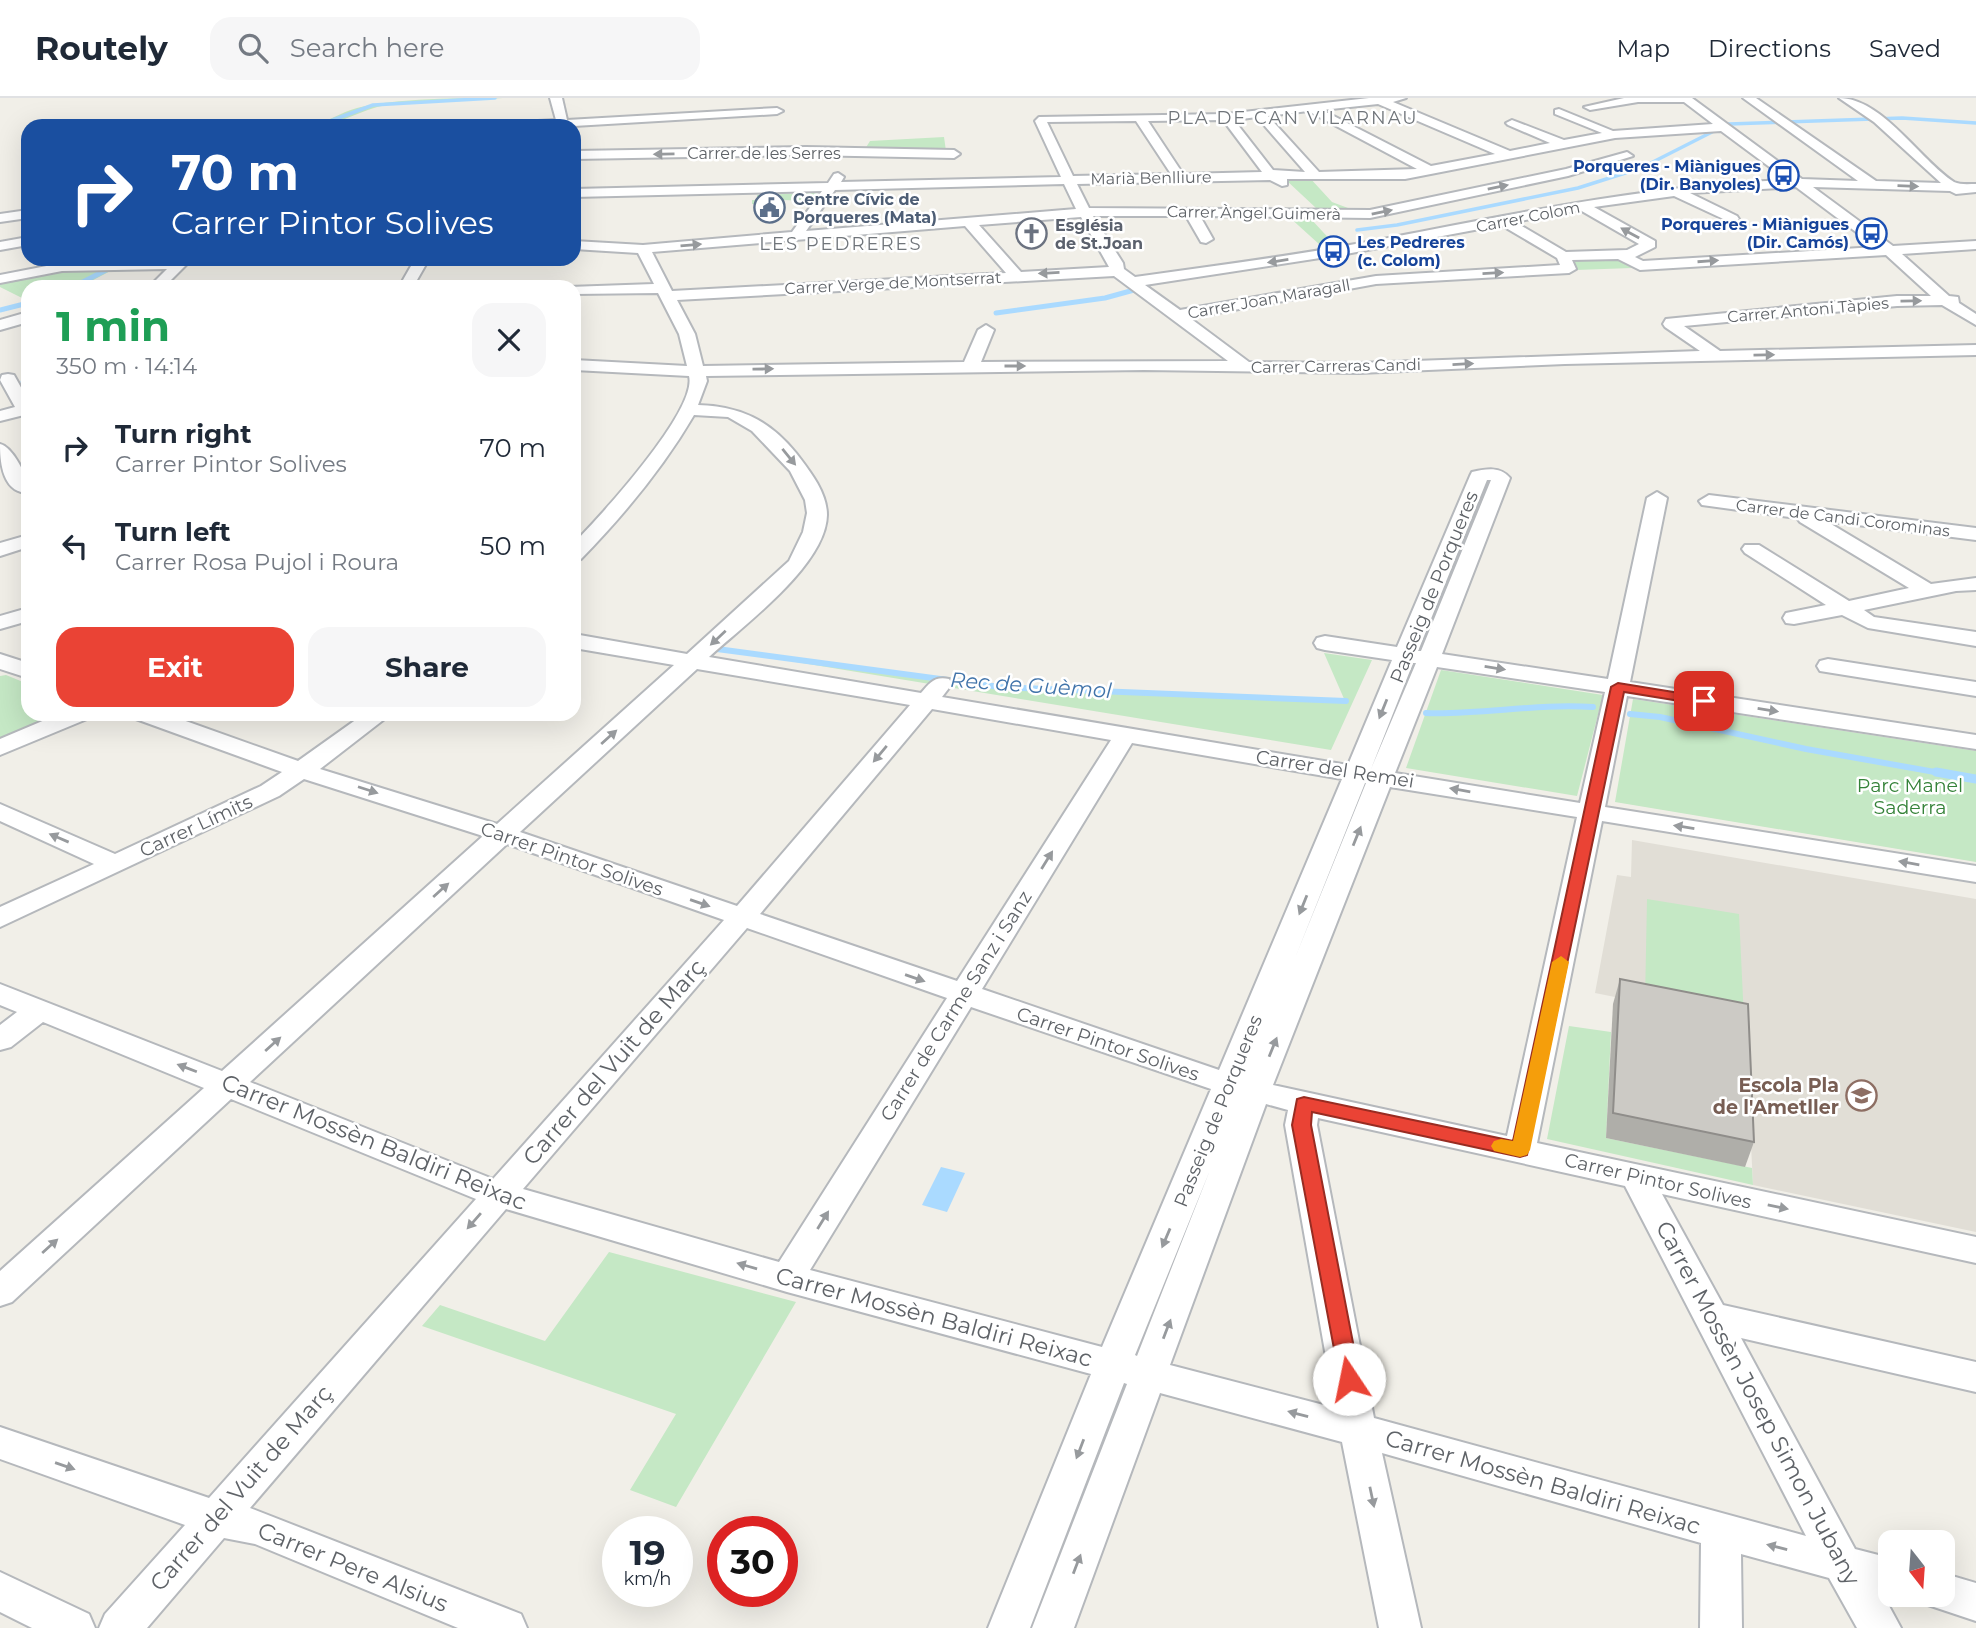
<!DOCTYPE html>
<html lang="en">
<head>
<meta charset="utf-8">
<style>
  body { margin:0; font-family:Montserrat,sans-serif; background:#f6f6f7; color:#1f2937; height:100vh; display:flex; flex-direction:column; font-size:26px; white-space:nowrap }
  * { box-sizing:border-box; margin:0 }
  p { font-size:23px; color:#747a83 }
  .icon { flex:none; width:38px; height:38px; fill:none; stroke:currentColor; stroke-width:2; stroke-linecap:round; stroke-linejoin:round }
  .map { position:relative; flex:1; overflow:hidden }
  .drawer { position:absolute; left:21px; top:182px; width:560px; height:441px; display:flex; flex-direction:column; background:#fff; border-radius:21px; box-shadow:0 7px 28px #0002 }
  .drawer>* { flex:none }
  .hud { position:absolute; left:21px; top:21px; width:560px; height:147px; border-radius:21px; box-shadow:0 7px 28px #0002; background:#1a4fa0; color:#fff; overflow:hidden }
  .needle { width:46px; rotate:163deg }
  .tools { position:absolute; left:1878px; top:1432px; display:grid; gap:14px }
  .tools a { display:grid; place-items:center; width:77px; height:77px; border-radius:14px; background:#fff; box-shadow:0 7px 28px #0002; font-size:35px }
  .speed { position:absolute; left:602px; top:1418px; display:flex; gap:14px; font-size:35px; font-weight:700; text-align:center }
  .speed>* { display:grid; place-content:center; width:91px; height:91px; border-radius:50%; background:#fff; box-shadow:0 7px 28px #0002; line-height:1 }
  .speed small { font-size:18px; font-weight:400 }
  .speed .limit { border:10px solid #d22; background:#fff; color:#111 }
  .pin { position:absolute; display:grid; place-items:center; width:60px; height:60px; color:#fff; margin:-30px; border-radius:14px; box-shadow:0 4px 10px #0006 }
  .me { position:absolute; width:77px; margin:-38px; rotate:349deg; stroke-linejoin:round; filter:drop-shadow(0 0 5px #0008) }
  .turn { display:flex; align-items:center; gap:24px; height:147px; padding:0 35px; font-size:32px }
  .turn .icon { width:91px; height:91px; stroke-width:2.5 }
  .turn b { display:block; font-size:49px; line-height:60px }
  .round { display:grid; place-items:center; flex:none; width:74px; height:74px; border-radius:21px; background:#f6f6f7 }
  .head { display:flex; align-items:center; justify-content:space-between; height:119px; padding:0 35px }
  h1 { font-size:42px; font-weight:700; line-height:52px; color:#1e9e55 }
  .primary-button { display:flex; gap:14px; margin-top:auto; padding:14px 35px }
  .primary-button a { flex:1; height:80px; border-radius:21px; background:#ea4335; color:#fff; font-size:28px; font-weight:700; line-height:80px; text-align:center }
  .primary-button a+a { background:#f6f6f7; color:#1f2937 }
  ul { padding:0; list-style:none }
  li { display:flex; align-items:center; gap:21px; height:98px; padding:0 35px }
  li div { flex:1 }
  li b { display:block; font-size:26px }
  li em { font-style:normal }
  header { display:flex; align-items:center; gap:42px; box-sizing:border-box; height:98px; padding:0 35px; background:#fff; border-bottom:2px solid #e0e1e3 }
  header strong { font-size:33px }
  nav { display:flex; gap:38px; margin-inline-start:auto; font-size:24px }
  .search { width:490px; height:63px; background:#f6f6f7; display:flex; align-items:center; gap:18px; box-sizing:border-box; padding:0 24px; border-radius:21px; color:#747a83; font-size:26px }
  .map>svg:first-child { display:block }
</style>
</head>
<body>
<header>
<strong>Routely</strong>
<div class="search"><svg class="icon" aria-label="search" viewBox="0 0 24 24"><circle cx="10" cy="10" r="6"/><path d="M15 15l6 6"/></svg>Search here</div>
<nav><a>Map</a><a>Directions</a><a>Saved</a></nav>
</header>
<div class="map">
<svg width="1976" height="1530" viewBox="0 0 1976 1530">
  <rect width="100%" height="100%" fill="#f1efe8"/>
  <path fill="#e1ded6" d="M1632,742L1976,801V1134L1753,1087L1745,925L1595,895L1617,777L1631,779Z"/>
  <path fill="#c5e8c5" d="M503,0L387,7C360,11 340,28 312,28C328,23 342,14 357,10C394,0 464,0 503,0Z
    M944,39L946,53L865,51L870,43Z
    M1309,79L1332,104L1356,113L1316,110L1286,82Z
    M817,95L812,103L782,102L779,106H752V102H757V97Z
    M1288,118L1310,120L1336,148L1320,147Z
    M1612,159L1632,170L1576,172L1572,162Z
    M118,169L80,189H28V203L0,189V183L45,173Z
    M1324,555L1372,562L1331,652L790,563L1000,589L1345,603Z
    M1441,572L1603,597L1577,698L1406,670Z
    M6,577L28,586V616H65L0,643V578Z
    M1633,601L1976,653V764L1615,704Z
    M1647,801L1739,816L1744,921L1645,903Z
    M1569,928L1611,934L1606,1040L1752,1070L1753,1087L1547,1041Z
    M609,1154L796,1204L676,1409L630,1392L676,1316L422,1228L440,1207L545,1243Z"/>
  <path fill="#aadaff" d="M941,1069L965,1075L947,1114L922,1107Z"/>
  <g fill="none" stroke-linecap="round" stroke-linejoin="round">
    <path stroke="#aadaff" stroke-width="3.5" d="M1729,26L1902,20L1976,25
      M317,28L373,7L495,0
      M1357,132L1397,127L1578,90L1641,70L1714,33"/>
    <path stroke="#aadaff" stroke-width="5" d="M73,189L110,170
      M0,212L28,205
      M996,215L1105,200L1134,192
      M23,284H28"/>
    <path stroke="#aadaff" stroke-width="6" d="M717,551L1000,589L1346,603
      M1426,615C1482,617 1537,605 1593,609
      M1630,616L1660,619L1806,651L1946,676"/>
    <path stroke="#aadaff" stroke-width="9" d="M1936,674L1976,681"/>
    <defs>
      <path id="minor" d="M550,0H562L567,22L777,10L783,13L777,16L574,28H513L519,24L556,22Z
        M1369,0H1406L1393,4L1510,53L1550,45L1508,27L1506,25L1512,22L1564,42L1602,35L1555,16V12L1559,11L1613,33L1713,26L1684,4H1638L1590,12L1584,9L1624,0H1692L1802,81L1858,83L1743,0H1756L1876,83L1941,85L1874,24L1839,0C1882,0 1920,62 1954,84C1960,87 1969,86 1976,86V94L1956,96L1950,93L1813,89L1893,148L1976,143V151L1902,156L1949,198L1958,199L1959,205L1976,216V227L1942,207L1897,208L1684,228L1720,253L1976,247V257L1565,266L1359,275L1144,272L706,278L707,283L698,307C740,308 769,322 796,355C809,372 827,394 827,417C826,467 744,527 709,559L921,595C930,585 934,578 949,581L952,586L942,599L1348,667L1392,562L1325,552L1317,550L1314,545L1317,540L1325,538L1397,549L1470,378L1472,374C1486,371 1500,368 1510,380L1442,556L1608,581L1647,400L1657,394L1667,400L1630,584L1976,637V651L1627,598L1605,709L1976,768V784L1602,723L1537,1045L1976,1139V1165L1662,1096L1723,1207L1976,1264V1294L1741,1240L1855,1451L1890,1460V1496H1894L1882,1495L1901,1530H1857L1829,1480L1741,1456L1742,1530H1700L1701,1445L1382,1355L1421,1530H1379L1342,1344L1160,1295L1074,1530H1032L1127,1286L1124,1285L1030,1530H988L1091,1276L787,1194L506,1111L250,1410L521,1516L527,1530H458L255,1446L224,1440L147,1530H99L105,1516L185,1427L0,1361V1329L209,1400L476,1101L231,1001L12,1204L0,1208V1173L204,990L43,924L11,949L0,952V927L17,914L0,907V886L222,973L483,738L304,681L279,698L0,829V809L94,766L0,723V706L115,756L261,688L282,674L136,621L132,616H166L298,663L364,616H391L320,671L497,726L674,567L574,550V536L687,556L789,463L803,434L807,415L805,402L790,373L752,333L728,319L694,317C663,370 623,418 581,461L574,463V445C599,420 698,312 689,278L574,272V262L687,268L679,236L658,195L574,196V189H569L654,186L638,155L574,151V143L643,147L792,134L822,93L574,99V91L828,85L834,76L838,75L844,79L841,84L1061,79L1035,23L1039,19L1226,16ZM1378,6L1495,56L1431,68L1322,12ZM1308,13L1417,71L1319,74L1268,18ZM1257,19L1305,74L1273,72L1234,22ZM1223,22L1262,74L1183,76L1148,23ZM1136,23L1171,76L1073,78L1047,24ZM1721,33L1787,82C1646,87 1509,117 1372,143C1293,158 1214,168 1135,179L1124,171L1123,165L1093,118H1186L1201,144L1206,145L1213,141L1200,118L1370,120L1568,78L1633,58L1627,54L1566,71L1370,112L1089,110L1077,86L1270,82L1282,88L1287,87V81H1405L1615,40ZM1064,86L1076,111L806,133L835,92ZM1796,89L1876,149L1643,163L1635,159L1655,149V143L1594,109L1674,98L1732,125L1739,121L1737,118L1690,95ZM1580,112L1639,146L1627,152L1566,154L1515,124ZM1081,119L1109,169L1021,174L979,127ZM1501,127L1557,160L1560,167L1376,178L1180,212L1145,187L1346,156ZM965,128L1006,175L672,193L652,154ZM1886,157L1931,198H1897L1666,221L1663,226L1665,229L1700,253L1359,265L1249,264L1190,220L1376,186L1569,175L1576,171L1572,162L1618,161L1640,172ZM1114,178L1228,263L981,264L994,232L986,227L978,232L964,264L703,268L695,236L677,202ZM1487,382H1491L1421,553H1418ZM1413,565H1416L1371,671ZM1437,569L1605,594L1580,705L1395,675ZM697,571L910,607L737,808L520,734ZM932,611L1111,642L957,883L760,816ZM1132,645L1342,681L1219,972L982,891ZM1365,685H1366L1295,860ZM1390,689L1577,719L1507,1038L1273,987ZM507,746L724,822L493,1081L250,984ZM747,830L947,900L779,1164L523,1091ZM971,909L1211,991L1102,1249L810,1172ZM1266,1006L1288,1012L1285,1027L1335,1310L1170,1267ZM1318,1020L1625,1088L1806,1438L1374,1320L1317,1027ZM1210,1072L1137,1258L1135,1257Z
        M806,49L954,52L960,56L954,60L806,57L574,61V53Z
        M28,112V120L0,124V116Z
        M28,139V147L0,152V144Z
        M192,161L164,189H149L167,171L62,173L0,185V177L62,165Z
        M415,161H429L413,189H399Z
        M28,214V224L0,232V222Z
        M8,276L14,277L28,302V316L0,323V313L15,309L0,282L2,277Z
        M0,346C13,349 28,379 28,392L21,394C2,389 0,362 0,346Z
        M1709,397L1976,430V442L1826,423L1931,486L1976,480V492L1956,493L1864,512L1874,519L1976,534V548L1868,530L1842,517L1794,526L1786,525L1783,520L1786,515L1826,507L1745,455L1742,451L1745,447H1759L1849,503L1909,490L1800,424L1797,420L1702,407L1699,403Z
        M28,437V449L0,458V445Z
        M28,510V523L0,531V518Z
        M0,556L28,565V580L0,571Z
        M1828,561L1976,584V598L1820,573L1817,568L1820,563Z
        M59,616H91L87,621L0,657V641Z
        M0,1474L89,1516L95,1530H32L0,1514Z
        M1942,1475L1976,1485V1523L1928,1507L1923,1496H1942Z"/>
    </defs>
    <use href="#minor" stroke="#b5b8bc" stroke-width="4"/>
    <use href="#minor" fill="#fff" fill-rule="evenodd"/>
  </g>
  <path fill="#afaea9" d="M1620,881L1754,1044L1745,1069L1606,1040L1613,906Z"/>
  <path fill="#cccac5" stroke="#8f8d8a" stroke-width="2" d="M1620,881L1748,906L1754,1044L1613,1015Z"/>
  <defs><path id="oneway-solid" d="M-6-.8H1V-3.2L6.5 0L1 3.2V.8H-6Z" transform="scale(1.75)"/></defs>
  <g fill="#979a9d">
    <use href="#oneway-solid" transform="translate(664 56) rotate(179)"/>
    <use href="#oneway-solid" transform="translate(1908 88) rotate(2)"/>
    <use href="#oneway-solid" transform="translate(1498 89) rotate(-12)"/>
    <use href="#oneway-solid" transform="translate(1382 114) rotate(-11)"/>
    <use href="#oneway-solid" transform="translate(1630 135) rotate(-151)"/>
    <use href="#oneway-solid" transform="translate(691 147) rotate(-5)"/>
    <use href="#oneway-solid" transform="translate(1278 163) rotate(171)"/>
    <use href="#oneway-solid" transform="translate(1708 163) rotate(-4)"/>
    <use href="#oneway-solid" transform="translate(1049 175) rotate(177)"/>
    <use href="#oneway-solid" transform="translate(1493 175) rotate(-3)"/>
    <use href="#oneway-solid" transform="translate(1911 203) rotate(-1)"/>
    <use href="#oneway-solid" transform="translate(1764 257) rotate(-1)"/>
    <use href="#oneway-solid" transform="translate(1463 266) rotate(-3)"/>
    <use href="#oneway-solid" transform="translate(1015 268)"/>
    <use href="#oneway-solid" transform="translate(763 271) rotate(-1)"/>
    <use href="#oneway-solid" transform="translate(789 359) rotate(51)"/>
    <use href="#oneway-solid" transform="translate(718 540) rotate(137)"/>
    <use href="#oneway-solid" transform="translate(1495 570) rotate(9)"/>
    <use href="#oneway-solid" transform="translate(1383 611) rotate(112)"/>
    <use href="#oneway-solid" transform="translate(1768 612) rotate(9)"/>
    <use href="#oneway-solid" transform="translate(609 639) rotate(-42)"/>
    <use href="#oneway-solid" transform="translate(880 656) rotate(130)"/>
    <use href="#oneway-solid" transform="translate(368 692) rotate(18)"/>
    <use href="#oneway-solid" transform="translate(1460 692) rotate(-170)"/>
    <use href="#oneway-solid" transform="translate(1684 729) rotate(-171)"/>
    <use href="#oneway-solid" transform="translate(1357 738) rotate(-68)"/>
    <use href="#oneway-solid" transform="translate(59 740) rotate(-157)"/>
    <use href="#oneway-solid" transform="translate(1047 762) rotate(-58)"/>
    <use href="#oneway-solid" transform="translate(1909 765) rotate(-170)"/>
    <use href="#oneway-solid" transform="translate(441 792) rotate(-42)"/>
    <use href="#oneway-solid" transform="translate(700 805) rotate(19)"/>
    <use href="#oneway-solid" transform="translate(1303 807) rotate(112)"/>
    <use href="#oneway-solid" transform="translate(915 880) rotate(19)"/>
    <use href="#oneway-solid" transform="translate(273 946) rotate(-42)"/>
    <use href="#oneway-solid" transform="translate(1273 949) rotate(-68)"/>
    <use href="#oneway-solid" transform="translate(187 970) rotate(-159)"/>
    <use href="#oneway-solid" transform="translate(1778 1109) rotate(12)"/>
    <use href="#oneway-solid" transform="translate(823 1122) rotate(-58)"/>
    <use href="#oneway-solid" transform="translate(474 1123) rotate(131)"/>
    <use href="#oneway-solid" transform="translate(1166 1140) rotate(113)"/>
    <use href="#oneway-solid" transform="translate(50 1148) rotate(-42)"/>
    <use href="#oneway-solid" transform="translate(747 1168) rotate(-164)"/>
    <use href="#oneway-solid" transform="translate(1167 1231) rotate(-69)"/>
    <use href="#oneway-solid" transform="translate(1298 1316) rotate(-165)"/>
    <use href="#oneway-solid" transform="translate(1080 1351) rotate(111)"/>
    <use href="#oneway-solid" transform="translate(65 1368) rotate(19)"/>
    <use href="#oneway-solid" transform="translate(1372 1399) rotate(78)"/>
    <use href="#oneway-solid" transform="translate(1777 1449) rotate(-166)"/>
    <use href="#oneway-solid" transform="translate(1077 1466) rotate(-69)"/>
  </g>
  <path fill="#ea4335" stroke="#982c22" stroke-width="2" d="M1618,585L1704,599L1711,603L1704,607L1624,594L1527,1057L1520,1059L1312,1014L1311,1027L1360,1281L1356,1288L1349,1291L1341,1288L1292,1027L1297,1001L1304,999L1513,1043L1611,589Z"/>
  <path fill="#f59e0b" d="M1561,858L1569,864L1530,1052L1527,1057L1520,1059L1494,1053L1491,1048L1494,1043L1501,1041L1513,1043L1552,864Z"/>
  <defs>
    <symbol id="bus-ring" viewBox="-11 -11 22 22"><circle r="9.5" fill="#fff" stroke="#1a4fb4" stroke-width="1.5"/><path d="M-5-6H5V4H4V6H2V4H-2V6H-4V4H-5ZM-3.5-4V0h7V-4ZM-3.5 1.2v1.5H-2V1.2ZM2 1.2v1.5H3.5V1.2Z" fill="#1a4fb4"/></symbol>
    <symbol id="civic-ring" viewBox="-11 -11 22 22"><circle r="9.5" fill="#fff" stroke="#5c6f8a" stroke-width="1.5"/><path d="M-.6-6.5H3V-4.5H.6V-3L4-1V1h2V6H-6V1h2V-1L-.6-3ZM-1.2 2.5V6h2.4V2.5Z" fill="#5c6f8a"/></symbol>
    <symbol id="church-ring" viewBox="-11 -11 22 22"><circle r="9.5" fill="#fff" stroke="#6b7280" stroke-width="1.5"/><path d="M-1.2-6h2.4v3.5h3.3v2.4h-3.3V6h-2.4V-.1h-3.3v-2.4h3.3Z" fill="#6b7280"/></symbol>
    <symbol id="school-ring" viewBox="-11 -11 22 22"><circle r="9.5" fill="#fff" stroke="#8d6e63" stroke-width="1.5"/><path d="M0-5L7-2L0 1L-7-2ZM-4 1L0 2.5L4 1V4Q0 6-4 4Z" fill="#8d6e63"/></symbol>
  </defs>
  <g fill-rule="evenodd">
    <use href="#bus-ring" x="1766" y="60" width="35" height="35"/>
    <use href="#civic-ring" x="752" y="92" width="35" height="35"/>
    <use href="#bus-ring" x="1854" y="118" width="35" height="35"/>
    <use href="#church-ring" x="1014" y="118" width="35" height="35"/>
    <use href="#bus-ring" x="1316" y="136" width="35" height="35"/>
    <use href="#school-ring" x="1844" y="980" width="35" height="35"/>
  </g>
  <g text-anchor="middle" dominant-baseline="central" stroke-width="5" stroke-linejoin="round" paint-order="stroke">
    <g font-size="16" fill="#5f6368" stroke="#fff">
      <text x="764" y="55">Carrer de les Serres</text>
      <text transform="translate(1151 80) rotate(-1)">Marià Benlliure</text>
      <text transform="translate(1254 115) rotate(1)">Carrer Àngel Guimerà</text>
      <text transform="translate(1528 119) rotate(-11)">Carrer Colom</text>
      <text transform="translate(893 185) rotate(-3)">Carrer Verge de Montserrat</text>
      <text transform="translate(1269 201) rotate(-10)">Carrer Joan Maragall</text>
      <text transform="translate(1808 212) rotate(-5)">Carrer Antoni Tàpies</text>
      <text transform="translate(1336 268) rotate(-1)">Carrer Carreras Candi</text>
      <text transform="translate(1843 420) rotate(7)">Carrer de Candi Corominas</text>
    </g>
    <g font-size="16" font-weight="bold" fill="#164399" stroke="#fff" text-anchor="end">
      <text x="1761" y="68">Porqueres - Miànigues<tspan x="1761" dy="18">(Dir. Banyoles)</tspan></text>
      <text x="1849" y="126">Porqueres - Miànigues<tspan x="1849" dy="18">(Dir. Camós)</tspan></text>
      <text x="1357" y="144" text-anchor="start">Les Pedreres<tspan x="1357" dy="18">(c. Colom)</tspan></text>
    </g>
    <g font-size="16" font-weight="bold" fill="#4e5e75" stroke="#fff" text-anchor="start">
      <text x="793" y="101">Centre Cívic de<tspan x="793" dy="18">Porqueres (Mata)</tspan></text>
    </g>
    <g font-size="16" font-weight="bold" fill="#5b616d" stroke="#fff" text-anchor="start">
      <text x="1055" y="127">Església<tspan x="1055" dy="18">de St.Joan</tspan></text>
    </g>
    <g font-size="18" letter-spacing="2" fill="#70757a" stroke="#fff">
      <text x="1293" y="20">PLA DE CAN VILARNAU</text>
      <text x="841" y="146">LES PEDRERES</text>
    </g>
    <g font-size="19" fill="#5f6368" stroke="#fff">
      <text transform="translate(1434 489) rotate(-68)">Passeig de Porqueres</text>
      <text transform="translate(1335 671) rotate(9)">Carrer del Remei</text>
      <text transform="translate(196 728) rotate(-25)">Carrer Límits</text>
      <text transform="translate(572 761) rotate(19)">Carrer Pintor Solives</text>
      <text transform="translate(956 908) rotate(-58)">Carrer de Carme Sanz i Sanz</text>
      <text transform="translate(1108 946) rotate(19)">Carrer Pintor Solives</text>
      <text transform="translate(1218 1013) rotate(-68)">Passeig de Porqueres</text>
      <text transform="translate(1658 1083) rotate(13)">Carrer Pintor Solives</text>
    </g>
    <g font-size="19" fill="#348238" stroke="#fff">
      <text x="1910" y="687">Parc Manel<tspan x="1910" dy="22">Saderra</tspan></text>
    </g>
    <g font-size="19" font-weight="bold" fill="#785e54" stroke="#fff" text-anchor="end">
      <text x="1839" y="987">Escola Pla<tspan x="1839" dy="22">de l'Ametller</tspan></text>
    </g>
    <g font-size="21" font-style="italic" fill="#4174aa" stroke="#fff">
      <text transform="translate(1031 587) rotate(4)">Rec de Guèmol</text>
    </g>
    <g font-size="23" fill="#5f6368" stroke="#fff">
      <text transform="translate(614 964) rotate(-49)">Carrer del Vuit de Març</text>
      <text transform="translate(374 1044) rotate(22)">Carrer Mossèn Baldiri Reixac</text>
      <text transform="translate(934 1219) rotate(15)">Carrer Mossèn Baldiri Reixac</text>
      <text transform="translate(1758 1305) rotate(62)">Carrer Mossèn Josep Simon Jubany</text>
      <text transform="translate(1543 1384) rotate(16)">Carrer Mossèn Baldiri Reixac</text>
      <text transform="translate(241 1390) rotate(-49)">Carrer del Vuit de Març</text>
      <text transform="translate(353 1469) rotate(22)">Carrer Pere Alsius</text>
    </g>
  </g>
</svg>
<div class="tools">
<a><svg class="needle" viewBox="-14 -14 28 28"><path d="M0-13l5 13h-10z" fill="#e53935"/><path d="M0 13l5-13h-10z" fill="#747a83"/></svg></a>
</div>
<div class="speed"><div>19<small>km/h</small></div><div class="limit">30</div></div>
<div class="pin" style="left:1704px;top:603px;background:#d93025"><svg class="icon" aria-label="arrive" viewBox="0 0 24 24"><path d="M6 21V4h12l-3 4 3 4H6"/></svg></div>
<svg class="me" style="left:1349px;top:1281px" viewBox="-20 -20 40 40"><circle r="19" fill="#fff"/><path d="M0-13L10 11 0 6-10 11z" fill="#ea4335"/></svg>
<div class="hud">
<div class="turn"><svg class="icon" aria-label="right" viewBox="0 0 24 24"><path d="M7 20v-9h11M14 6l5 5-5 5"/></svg><div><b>70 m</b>Carrer Pintor Solives</div></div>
</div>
<section class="drawer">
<div class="head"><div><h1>1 min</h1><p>350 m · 14:14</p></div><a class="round"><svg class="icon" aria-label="close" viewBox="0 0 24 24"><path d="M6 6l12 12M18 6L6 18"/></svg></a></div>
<ul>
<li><svg class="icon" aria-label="right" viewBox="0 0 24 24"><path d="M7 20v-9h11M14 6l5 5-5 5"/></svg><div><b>Turn right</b><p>Carrer Pintor Solives</p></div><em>70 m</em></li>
<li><svg class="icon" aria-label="left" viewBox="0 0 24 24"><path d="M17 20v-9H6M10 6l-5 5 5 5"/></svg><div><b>Turn left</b><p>Carrer Rosa Pujol i Roura</p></div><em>50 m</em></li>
</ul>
<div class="primary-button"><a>Exit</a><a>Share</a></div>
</section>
</div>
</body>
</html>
